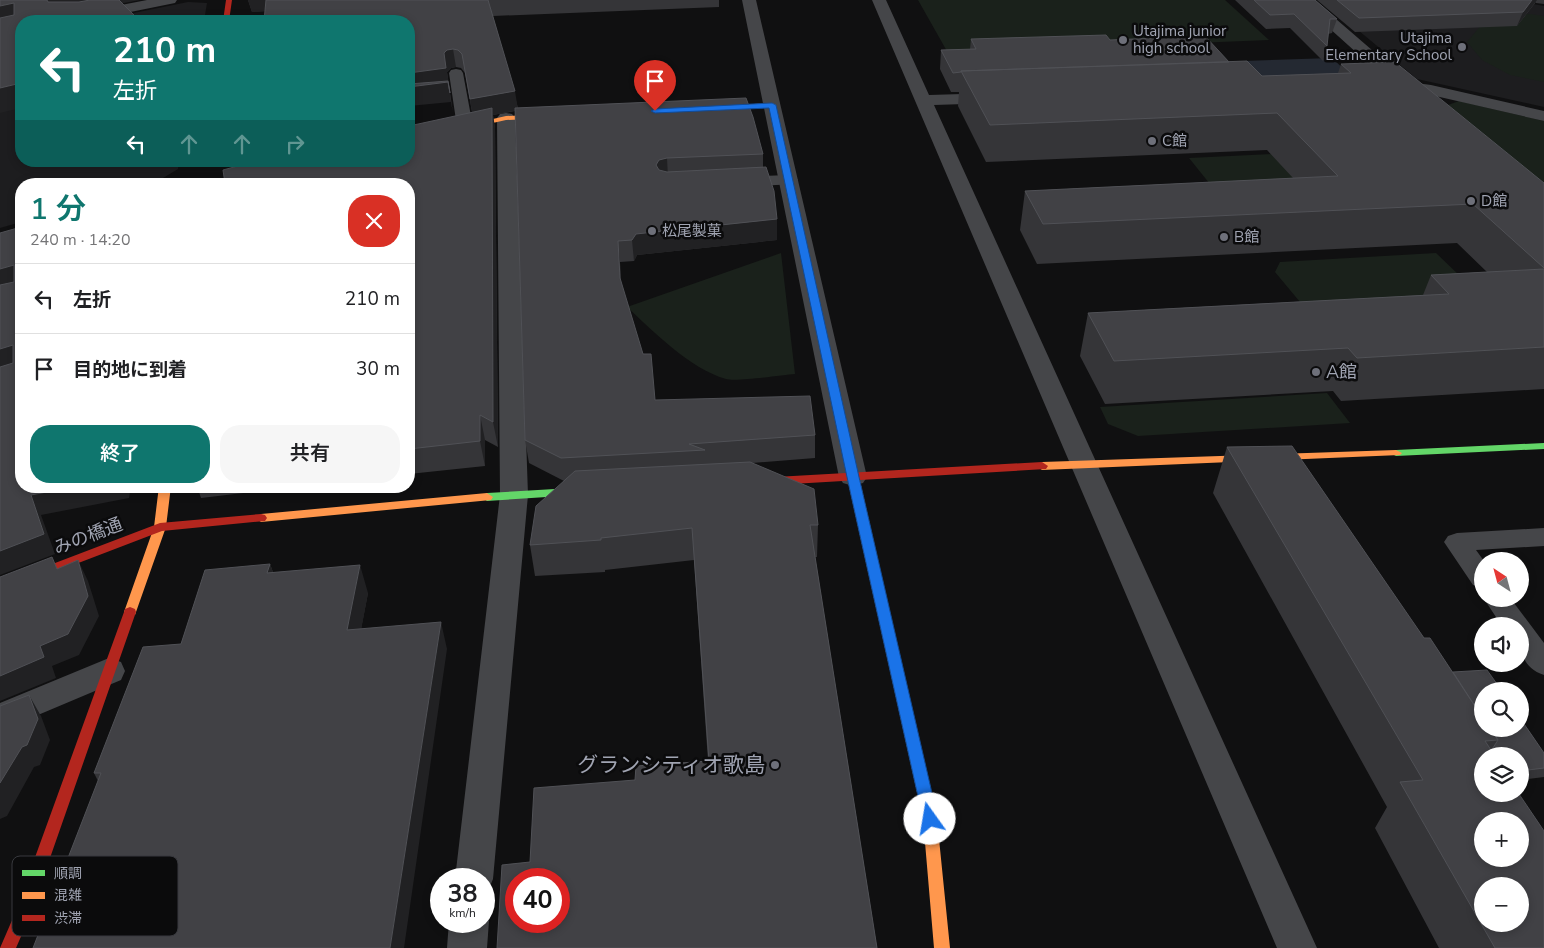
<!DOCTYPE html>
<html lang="ja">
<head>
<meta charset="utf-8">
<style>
  body { margin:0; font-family:"Nunito Sans","Noto Sans JP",sans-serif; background:#f6f6f6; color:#202124; height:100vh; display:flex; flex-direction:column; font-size:19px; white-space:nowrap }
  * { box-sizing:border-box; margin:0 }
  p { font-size:16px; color:#757577 }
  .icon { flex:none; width:28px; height:28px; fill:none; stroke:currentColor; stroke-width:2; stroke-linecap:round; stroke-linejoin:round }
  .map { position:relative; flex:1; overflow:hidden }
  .drawer { position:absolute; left:15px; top:178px; width:400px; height:315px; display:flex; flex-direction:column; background:#fff; border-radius:20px; box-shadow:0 2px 8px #0003 }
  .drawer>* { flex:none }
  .banner { position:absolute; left:15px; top:15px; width:400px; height:152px; border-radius:20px; box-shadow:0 2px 8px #0003; background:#0f766e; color:#fff; overflow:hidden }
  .needle { width:32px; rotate:324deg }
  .tools { position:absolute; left:1474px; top:552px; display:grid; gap:10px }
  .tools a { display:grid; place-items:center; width:55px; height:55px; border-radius:50%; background:#fff; box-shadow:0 2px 8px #0003; font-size:25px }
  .speed { position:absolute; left:430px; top:868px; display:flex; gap:10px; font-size:25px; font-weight:700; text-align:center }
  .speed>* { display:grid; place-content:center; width:65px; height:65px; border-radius:50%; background:#fff; box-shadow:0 2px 8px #0003; line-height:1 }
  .speed small { font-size:12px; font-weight:400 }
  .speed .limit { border:8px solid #d22; background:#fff; color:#111 }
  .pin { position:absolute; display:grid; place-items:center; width:42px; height:42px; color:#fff; margin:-51px -21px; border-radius:50% 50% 50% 0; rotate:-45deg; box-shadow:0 0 5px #0007 }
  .pin .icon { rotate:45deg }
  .me { position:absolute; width:55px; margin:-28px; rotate:347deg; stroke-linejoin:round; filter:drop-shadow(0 0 4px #0008) }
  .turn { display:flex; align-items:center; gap:18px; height:105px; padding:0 15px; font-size:22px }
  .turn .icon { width:65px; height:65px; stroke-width:2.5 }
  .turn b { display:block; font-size:35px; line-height:42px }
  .lanes { display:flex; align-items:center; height:48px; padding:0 15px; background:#0003; justify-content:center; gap:25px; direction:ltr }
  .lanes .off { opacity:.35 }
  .round { display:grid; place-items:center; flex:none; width:52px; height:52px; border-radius:20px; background:#f6f6f6 }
  .overview { display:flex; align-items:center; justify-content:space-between; height:85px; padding:0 15px }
  h1 { font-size:30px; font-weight:600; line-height:38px; color:#0f766e }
  .button { display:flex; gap:10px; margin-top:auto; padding:10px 15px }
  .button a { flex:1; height:58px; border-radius:20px; background:#0f766e; color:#fff; font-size:20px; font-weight:600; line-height:58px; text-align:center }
  .button a+a { background:#f6f6f6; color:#202124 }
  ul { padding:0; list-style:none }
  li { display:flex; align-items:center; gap:15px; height:70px; padding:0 15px; border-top:1px solid #e0e0e0 }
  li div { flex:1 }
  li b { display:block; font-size:19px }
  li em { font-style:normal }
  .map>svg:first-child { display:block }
</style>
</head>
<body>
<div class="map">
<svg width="1544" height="948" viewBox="0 0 1544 948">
  <rect width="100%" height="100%" fill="#101011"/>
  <path fill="#1d1d1f" d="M1441,0H1513L1544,6V107L1417,79L1341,16Z
    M188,2L207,3L204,21H94Z
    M21,36V161H179L178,169L153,184H21V222L0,228V41Z"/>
  <path fill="#1a211b" d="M918,0H1225L1269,40L948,53Z
    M1530,14L1544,16V82L1510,75L1482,60L1467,42L1488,17Z
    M1459,101L1544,121V183L1448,105Z
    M1335,151L1370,187L1218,194L1189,158Z
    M781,253L795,374C782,375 736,382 726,379C689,368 654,332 627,307Z
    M1436,253L1484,299L1305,308L1275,272L1280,262Z
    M1327,393L1350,423L1138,436L1108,424L1100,407Z"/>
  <path fill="#242932" d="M1332,58L1349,74L1259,77L1244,61Z"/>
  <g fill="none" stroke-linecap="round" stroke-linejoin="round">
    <path fill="#454649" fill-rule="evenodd" d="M456,69L461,70L463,73L473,127L471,130H459L457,127L449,73L451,70Z
      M789,175L795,176L798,180L795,184L738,187L732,186L729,182L732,178L738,177Z
      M1544,528V546L1476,550L1484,561L1482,587L1473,585L1444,542L1448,536L1457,533Z
      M1484,599H1511L1544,643V675C1520,667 1520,648 1520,626H1502Z"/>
    <path fill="#454649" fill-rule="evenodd" d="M147,0H177L175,3L170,4L86,21H56L59,18L64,16Z
      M742,0H756L867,477L863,483L853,486L843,483L839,477Z
      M872,0H886L929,95L996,93L1002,94L1005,98L1002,102L996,103L934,105L1317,948H1277Z
      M1298,0H1314L1409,82L1431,85L1544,111V121L1431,95L1388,89L1385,85L1388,81Z
      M506,113L512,114L515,118L528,495L493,879L488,891L484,892V879H455L500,495L497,118L500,114Z
      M109,658L121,662L125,671L121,680L0,731V703Z
      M484,910L489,921L487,948H447L449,921H484Z"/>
    <path fill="#63d668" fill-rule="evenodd" d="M301,161H317L222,184H206Z
      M1544,443V449L1396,456L1390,453L1396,450Z
      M589,487L593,488L595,491L593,494L487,501L481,497L487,493Z"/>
    <path fill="#ff974d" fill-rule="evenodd" d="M772,103L776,105L775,107L712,110L708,108L712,106Z
      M551,114L555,116L554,118L506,120L409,142V138L506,116Z
      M1396,450L1402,453L1400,455L1042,470L1036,466L1042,462Z
      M853,473L859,477L937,819L950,948H934L923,819L847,477Z
      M159,486H171L166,527L136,612L135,615H125L124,612L154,527Z
      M487,493L493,497L491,500L261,522L255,518L261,514Z"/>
    <path fill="#b3261e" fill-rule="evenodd" d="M226,0H232L229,21H223Z
      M1042,462L1048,466L1046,469L756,486L750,482L756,478Z
      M261,514L265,515L267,518L265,521L162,531L0,593V584L160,523Z
      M130,607L135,609L136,612L29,918L16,948H0L13,918L124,612L125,609Z"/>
  </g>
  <path fill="#353538" d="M248,0H719V7L493,16L518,108L763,154V167L777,219V240L637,255L634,261L620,262L621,282L655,400L815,435V458L752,463L818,525L817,557H815L877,948L530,862L635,780L708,761L694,560L605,570V572L535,576L530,545L564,481L529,463L525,440L515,111L493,115L495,128L498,447L485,440V466L409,474V184L472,112L465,73L461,68L456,67L451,68L447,72L453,113L451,102L265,11L252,12Z
    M1235,0H1315L1337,19L1332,33L1328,34L1327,46L1323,61L1290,28L1266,29Z
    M1317,0H1544V4L1536,3V2L1517,26L1355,32Z
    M971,39L1110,40L1229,62L1262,76L1338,73L1341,64L1544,183V389L1341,401L1333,391L1105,404L1080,356L1088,313L1423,295L1431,275L1487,272L1457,243L1037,264L1020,230L1025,191L1293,178L1267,150L986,162L958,106L959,92H951L940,69L941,50L970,49Z
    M1227,447L1424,638L1453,672L1544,753V777L1520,780V756H1482L1544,948H1439L1375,828L1387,807L1213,493Z
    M197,486H303L201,498Z
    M270,564L273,572L368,593L361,629L447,649L98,781L94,773Z"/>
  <path fill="#212123" d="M47,0H140L64,14L54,21Z
    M248,0H269L271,11L252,12Z
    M1532,0H1537L1517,26L1523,12Z
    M14,3L21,21L0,29V6Z
    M453,49L456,67L451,68L447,72L453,113L449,86L451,102L409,106V73L444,53L447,50Z
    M21,83V108L0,113V88Z
    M515,91L518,110L493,115L495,128L498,447L493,422L473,118L470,99Z
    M667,158L668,178L660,180L656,165L659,160Z
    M777,219V240L637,255L634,261L632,240L636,234Z
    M618,241L620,262L622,299L620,278Z
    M14,265L21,282L0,289V269Z
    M21,341V353L16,342Z
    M13,345L21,363L0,370V349Z
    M480,415L485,440V466L480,441Z
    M78,486H131L129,498L41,515L55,554L0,575V551L31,495Z
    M78,560L88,581L99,616L79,655L52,666L56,678L0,701V676L40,646Z
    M270,564L280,592L267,573Z
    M360,565L368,593L356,657L347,630Z
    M441,622L447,649L404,948H390Z
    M29,695L41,716L50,740L40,765L34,767L7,816L0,819V783Z"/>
  <path fill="#414145" stroke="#505156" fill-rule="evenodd" d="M0,0H47L48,2H79L90,0H119L140,21H21V83L0,88V18L14,15V3L0,6Z
    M266,0H488L515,91L470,99L462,54L458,50L453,49L447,50L444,53L446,68L409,73V21H264Z
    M1254,0H1315L1337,19H1330L1327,46L1294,14L1270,15Z
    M1337,0H1532L1523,12L1359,18Z
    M1106,35L1110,40L1205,36L1229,62L961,71V72L953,73L941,50L976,49L971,39Z
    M1247,61L1262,76L1351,73L1341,64L1395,62L1544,183V268L1473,204L1043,224L1025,191L1338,176L1277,113L990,125L961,71Z
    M448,81L450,93L448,82L409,87V84Z
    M746,98L753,117L763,154L667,158L659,160L656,165L659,170L667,172L766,167L774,191L777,219L636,234L632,240L618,241L620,278L643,354H651L655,400L810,396L815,435L689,444L705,450L561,458L525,440L515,108Z
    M492,108L493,422L480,415V441L409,449V184H225L223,170L256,161H409V126Z
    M21,227V341L16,342L21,353V486H78L31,495L44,534L0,551V367L13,363V345L0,349V285L14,282V265L0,269V233Z
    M1544,269V347L1357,358L1348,348L1114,361L1088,313L1449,294L1431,275Z
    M1292,446L1424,638H1430L1482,717V729H1491L1498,740L1485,741L1495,756H1482V794H1519L1544,831V948H1495L1400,782L1423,780L1227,447ZM1482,821H1520V859H1482ZM1482,886H1520V924H1482Z
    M750,462L814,489L818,525H810L877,948H497L502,865L530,862L534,788L635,780L636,766L709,761L692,528L601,538V540L530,545L536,506L575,471ZM516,879H559V921H516Z
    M52,557L57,569L78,560L88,596L68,634L40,646L44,657L0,676V577Z
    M270,564L267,573L360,565L347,630L441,622L390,948H33L101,773H94L143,647L181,644L205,570Z
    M1487,670L1502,691H1482V717L1453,672Z
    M29,695L38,719L27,745L22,747L0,783V706Z
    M1520,718L1544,753V768L1520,771V756H1495L1491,751L1498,740L1491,729H1520Z"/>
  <path fill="#1a73e8" stroke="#114b97" d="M772,103L776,105L859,477L938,819L935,824L930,826L925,824L923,819L847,477L769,108L655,113L651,111L655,109Z"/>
  <g fill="#6e707a" stroke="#0b0b0c" stroke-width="2">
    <circle cx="1123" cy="40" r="5"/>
    <circle cx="1462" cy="47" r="5"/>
    <circle cx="1152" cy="141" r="5"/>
    <circle cx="1471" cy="201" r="5"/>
    <circle cx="652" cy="231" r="5"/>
    <circle cx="1224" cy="237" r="5"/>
    <circle cx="1316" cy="372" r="5"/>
    <circle cx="775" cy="765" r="5"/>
  </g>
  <g text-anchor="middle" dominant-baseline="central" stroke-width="5" stroke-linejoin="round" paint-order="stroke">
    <g font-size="15" fill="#a0a4b2" stroke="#0b0b0c" text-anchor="start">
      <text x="1133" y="31">Utajima junior<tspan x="1133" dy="17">high school</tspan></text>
      <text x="1452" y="38" text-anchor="end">Utajima<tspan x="1452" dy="17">Elementary School</tspan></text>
      <text x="1162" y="141">C館</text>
      <text x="1481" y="201">D館</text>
      <text x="662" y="231">松尾製菓</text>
      <text x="1234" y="237">B館</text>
    </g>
    <g font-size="18" fill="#a0a4b2" stroke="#0b0b0c" text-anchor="start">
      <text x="1326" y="372">A館</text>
    </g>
    <g font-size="18" fill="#a0a4b2" stroke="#0b0b0c">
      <text transform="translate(88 536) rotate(-21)">みの橋通</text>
    </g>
    <g font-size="21" fill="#a0a4b2" stroke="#0b0b0c" text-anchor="end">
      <text x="765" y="765">グランシティオ歌島</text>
    </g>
  </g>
  <rect x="12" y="856" width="166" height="80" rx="8" fill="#0b0b0c" stroke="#38393e" stroke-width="1"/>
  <rect x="22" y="870" width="23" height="6" fill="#63d668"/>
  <rect x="22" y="892" width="23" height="7" fill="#ff974d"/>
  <rect x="22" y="915" width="23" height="6" fill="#b3261e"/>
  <g font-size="14" fill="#a0a4b2">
    <text x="54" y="878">順調</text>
    <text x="54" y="900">混雑</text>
    <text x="54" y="923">渋滞</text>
  </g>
</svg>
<div class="tools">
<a><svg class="needle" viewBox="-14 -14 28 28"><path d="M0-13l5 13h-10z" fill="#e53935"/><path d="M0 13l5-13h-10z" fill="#757577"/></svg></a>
<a><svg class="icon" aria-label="sound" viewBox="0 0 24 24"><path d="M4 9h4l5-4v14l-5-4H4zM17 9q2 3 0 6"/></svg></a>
<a><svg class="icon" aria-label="search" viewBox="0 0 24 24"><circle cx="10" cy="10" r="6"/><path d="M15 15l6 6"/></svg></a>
<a><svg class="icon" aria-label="layers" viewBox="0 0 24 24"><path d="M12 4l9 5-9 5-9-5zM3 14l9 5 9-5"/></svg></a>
<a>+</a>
<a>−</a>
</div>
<div class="speed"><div>38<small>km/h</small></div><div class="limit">40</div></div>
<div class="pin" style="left:655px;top:111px;background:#d93025"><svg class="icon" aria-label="arrive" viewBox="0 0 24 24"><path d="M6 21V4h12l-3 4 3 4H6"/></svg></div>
<svg class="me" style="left:930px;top:819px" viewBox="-20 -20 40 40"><circle r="19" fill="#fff"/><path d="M0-13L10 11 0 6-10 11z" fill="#1a73e8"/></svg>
<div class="banner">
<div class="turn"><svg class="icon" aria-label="left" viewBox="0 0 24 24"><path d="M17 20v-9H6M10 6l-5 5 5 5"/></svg><div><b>210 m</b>左折</div></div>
<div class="lanes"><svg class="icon" aria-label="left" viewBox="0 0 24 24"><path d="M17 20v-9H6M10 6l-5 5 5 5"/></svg><svg class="icon off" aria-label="ahead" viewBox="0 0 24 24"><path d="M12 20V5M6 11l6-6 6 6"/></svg><svg class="icon off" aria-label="ahead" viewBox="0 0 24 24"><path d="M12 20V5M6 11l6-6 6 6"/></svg><svg class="icon off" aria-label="right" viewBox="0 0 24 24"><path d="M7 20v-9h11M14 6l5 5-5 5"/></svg></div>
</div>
<section class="drawer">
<div class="overview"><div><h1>1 分</h1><p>240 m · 14:20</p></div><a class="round" style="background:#d93025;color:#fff"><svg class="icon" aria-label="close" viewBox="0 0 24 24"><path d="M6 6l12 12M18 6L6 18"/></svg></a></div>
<ul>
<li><svg class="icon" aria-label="left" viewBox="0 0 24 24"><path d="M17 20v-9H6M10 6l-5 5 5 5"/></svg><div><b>左折</b></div><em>210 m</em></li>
<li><svg class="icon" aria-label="arrive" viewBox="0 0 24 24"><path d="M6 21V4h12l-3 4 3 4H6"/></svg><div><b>目的地に到着</b></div><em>30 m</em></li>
</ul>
<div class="button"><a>終了</a><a>共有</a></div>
</section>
</div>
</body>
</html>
